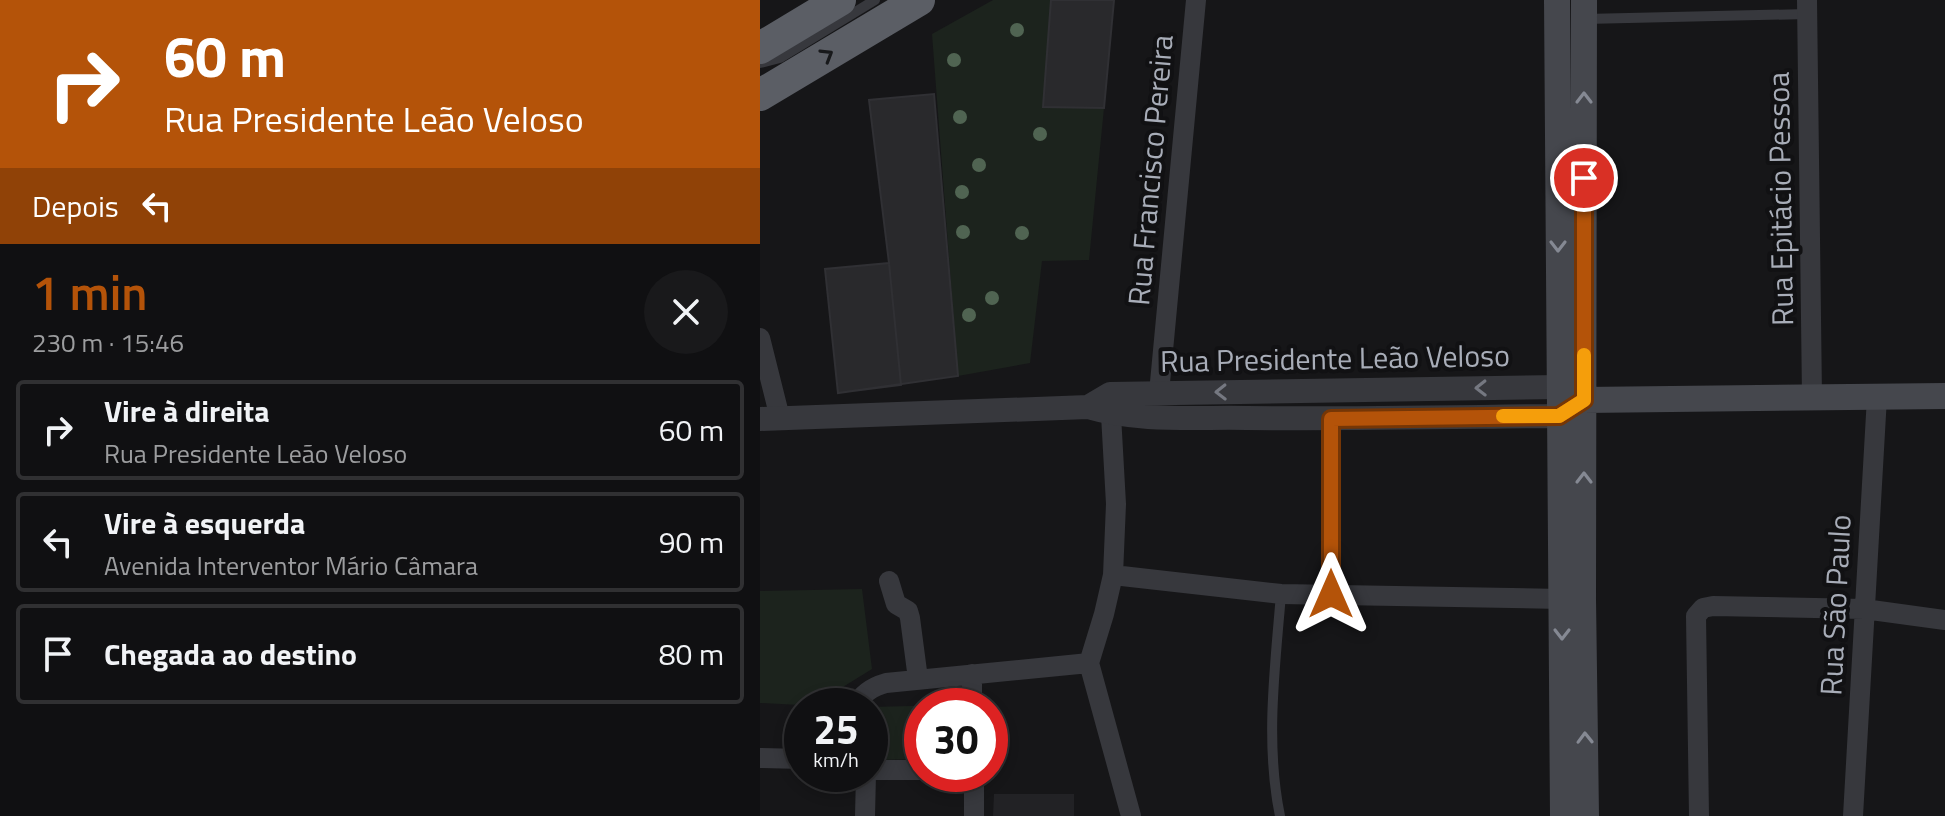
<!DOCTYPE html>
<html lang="pt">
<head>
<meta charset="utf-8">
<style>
  body { margin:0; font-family:"Titillium Web",sans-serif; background:#19191b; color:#f1f3f6; height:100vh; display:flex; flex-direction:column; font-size:30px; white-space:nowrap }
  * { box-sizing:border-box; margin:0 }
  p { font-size:26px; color:#9c9d9f }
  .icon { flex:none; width:44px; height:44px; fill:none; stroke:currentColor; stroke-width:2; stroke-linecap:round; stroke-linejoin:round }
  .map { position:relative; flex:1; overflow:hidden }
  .sheet { display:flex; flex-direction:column; background:#101012; width:760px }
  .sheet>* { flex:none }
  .top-card { background:#b45309; color:#fff; overflow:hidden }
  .speed { position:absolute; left:24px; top:688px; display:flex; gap:16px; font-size:40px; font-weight:700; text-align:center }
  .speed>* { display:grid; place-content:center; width:104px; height:104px; border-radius:50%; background:#101012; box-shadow:0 4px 12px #0003,0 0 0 2px #303032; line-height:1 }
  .speed small { font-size:20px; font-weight:400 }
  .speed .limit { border:12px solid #d22; background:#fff; color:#111 }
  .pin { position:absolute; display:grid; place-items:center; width:68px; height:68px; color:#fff; margin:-34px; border:4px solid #fff; border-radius:50%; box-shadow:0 2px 8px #0007 }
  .me { position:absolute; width:88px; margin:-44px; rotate:0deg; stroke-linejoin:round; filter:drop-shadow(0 0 6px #0008) }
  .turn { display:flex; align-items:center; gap:28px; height:168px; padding:0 32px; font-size:36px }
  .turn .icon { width:104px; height:104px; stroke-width:2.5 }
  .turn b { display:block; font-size:56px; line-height:68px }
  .then { display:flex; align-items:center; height:76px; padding:0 32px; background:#0003; gap:16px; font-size:30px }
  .round { display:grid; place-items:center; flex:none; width:84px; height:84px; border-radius:42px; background:#19191b }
  .head { display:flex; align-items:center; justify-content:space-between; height:136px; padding:0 32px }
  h1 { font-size:48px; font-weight:600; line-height:60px; color:#b45309 }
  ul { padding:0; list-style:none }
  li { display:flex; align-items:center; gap:24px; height:100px; margin:0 16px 12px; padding:0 16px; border:4px solid #303032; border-radius:8px }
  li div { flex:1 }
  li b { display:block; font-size:30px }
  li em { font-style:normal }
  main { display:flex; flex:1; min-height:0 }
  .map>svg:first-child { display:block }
</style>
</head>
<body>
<main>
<section class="sheet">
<div class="top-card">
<div class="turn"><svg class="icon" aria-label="right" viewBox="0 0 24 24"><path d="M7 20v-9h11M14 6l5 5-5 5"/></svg><div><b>60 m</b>Rua Presidente Leão Veloso</div></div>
<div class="then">Depois<svg class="icon" aria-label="left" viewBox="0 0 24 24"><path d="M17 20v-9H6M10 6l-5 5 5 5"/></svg></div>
</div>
<div class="head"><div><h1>1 min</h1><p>230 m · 15:46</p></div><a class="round"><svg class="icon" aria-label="close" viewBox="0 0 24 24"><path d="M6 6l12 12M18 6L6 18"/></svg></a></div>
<ul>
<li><svg class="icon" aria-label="right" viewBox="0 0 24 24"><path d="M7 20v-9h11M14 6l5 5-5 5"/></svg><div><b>Vire à direita</b><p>Rua Presidente Leão Veloso</p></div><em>60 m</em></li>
<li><svg class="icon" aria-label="left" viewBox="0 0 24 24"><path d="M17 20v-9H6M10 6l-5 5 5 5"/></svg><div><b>Vire à esquerda</b><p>Avenida Interventor Mário Câmara</p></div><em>90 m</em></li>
<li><svg class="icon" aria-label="arrive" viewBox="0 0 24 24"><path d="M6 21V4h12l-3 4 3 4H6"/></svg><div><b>Chegada ao destino</b></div><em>80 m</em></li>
</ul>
</section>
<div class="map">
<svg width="1185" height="816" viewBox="0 0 1185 816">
  <rect width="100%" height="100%" fill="#161618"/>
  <path fill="#222225" d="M234,794H314V816H233Z"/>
  <path fill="#1c231d" d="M233,0H291L283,106L344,108L329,260L282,261L270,363L198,376L172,34Z
    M102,589L112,669L78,690L59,706L0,703V591Z
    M192,705L162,706V759L110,760V707Z"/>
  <path fill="#29292c" stroke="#303034" stroke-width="2" d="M291,0H354L344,108L283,107Z
    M174,94L198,376L78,393L65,269L129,263L109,100Z
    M129,263L141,385L78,393L65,269Z"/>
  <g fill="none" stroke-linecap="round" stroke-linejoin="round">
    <path stroke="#37383d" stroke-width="10" d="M825,19L1047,14
      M0,63L20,58L115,0
      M520,816C505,743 515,668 521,594"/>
    <path stroke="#37383d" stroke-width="20" d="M1047,0L1052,397
      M0,338L20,418
      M399,393L436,0
      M350,397L356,504L353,575L344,614L329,663L371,816
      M353,575L521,594L802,599
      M129,581L136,604L148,611L150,618L158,679
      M571,594V419
      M212,674V706
      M96,706C102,693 112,687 126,683L329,663
      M0,758L42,759
      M110,770H162
      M214,774V816
      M105,816L106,774
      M939,816L936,616L943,608L953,606L1104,609L1185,620
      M1093,816L1117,397"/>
    <path stroke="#37383d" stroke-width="24" d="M328,407L350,394L799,387
      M0,419L328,407C379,422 434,417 487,418C591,419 695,417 799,416"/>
    <path stroke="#45474d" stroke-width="26" d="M797,0L803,816
      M824,0L823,599L826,816
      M810,393L824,400L1185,396"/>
    <path stroke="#5b5e65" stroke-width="32" d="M0,48L80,0
      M0,95L159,0"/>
  </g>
  <g fill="#506452">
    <circle cx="257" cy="30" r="7"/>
    <circle cx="194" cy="60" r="7"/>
    <circle cx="200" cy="117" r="7"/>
    <circle cx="280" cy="134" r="7"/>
    <circle cx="219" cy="165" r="7"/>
    <circle cx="202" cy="192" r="7"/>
    <circle cx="203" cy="232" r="7"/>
    <circle cx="262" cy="233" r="7"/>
    <circle cx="232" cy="298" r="7"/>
    <circle cx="209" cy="315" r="7"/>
  </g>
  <defs><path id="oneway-chevron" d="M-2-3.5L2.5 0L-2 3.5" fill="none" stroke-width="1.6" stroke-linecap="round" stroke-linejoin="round" transform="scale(2)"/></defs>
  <use stroke="#18191b" href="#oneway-chevron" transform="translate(67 55) rotate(-31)"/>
  <g stroke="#858993">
    <use href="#oneway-chevron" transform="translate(824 98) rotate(-90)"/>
    <use href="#oneway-chevron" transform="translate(798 246) rotate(90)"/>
    <use href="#oneway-chevron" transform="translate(824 478) rotate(-90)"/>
    <use href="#oneway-chevron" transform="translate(802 634) rotate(90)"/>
    <use href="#oneway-chevron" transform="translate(825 738) rotate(-91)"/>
  </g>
  <g stroke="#757881">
    <use href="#oneway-chevron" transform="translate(721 388) rotate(179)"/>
    <use href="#oneway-chevron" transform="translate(461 392) rotate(179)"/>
  </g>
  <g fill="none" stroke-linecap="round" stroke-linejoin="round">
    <defs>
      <path id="route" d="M571,594V419L799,416L824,400V178"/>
    </defs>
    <use href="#route" stroke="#753606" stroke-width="20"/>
    <use href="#route" stroke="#b45309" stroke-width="14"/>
    <path stroke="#f59e0b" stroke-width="14" d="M743,416H799L824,400V355"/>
  </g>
  <g text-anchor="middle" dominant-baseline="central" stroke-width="8" stroke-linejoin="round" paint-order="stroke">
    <g font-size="30" fill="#a8adb8" stroke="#111113">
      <text transform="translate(390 170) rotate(-85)">Rua Francisco Pereira</text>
      <text transform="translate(1020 199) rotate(-91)">Rua Epitácio Pessoa</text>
      <text transform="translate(575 358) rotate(-1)">Rua Presidente Leão Veloso</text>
      <text transform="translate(1075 605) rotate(-87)">Rua São Paulo</text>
    </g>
  </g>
</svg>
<div class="speed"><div>25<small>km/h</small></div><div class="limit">30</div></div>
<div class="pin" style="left:824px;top:178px;background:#d93025"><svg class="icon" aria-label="arrive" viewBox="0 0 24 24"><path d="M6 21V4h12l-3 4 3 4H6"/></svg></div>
<svg class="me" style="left:571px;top:594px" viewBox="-20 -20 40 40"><path d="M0-17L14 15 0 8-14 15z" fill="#b45309" stroke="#fff" stroke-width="4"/></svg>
</div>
</main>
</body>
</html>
